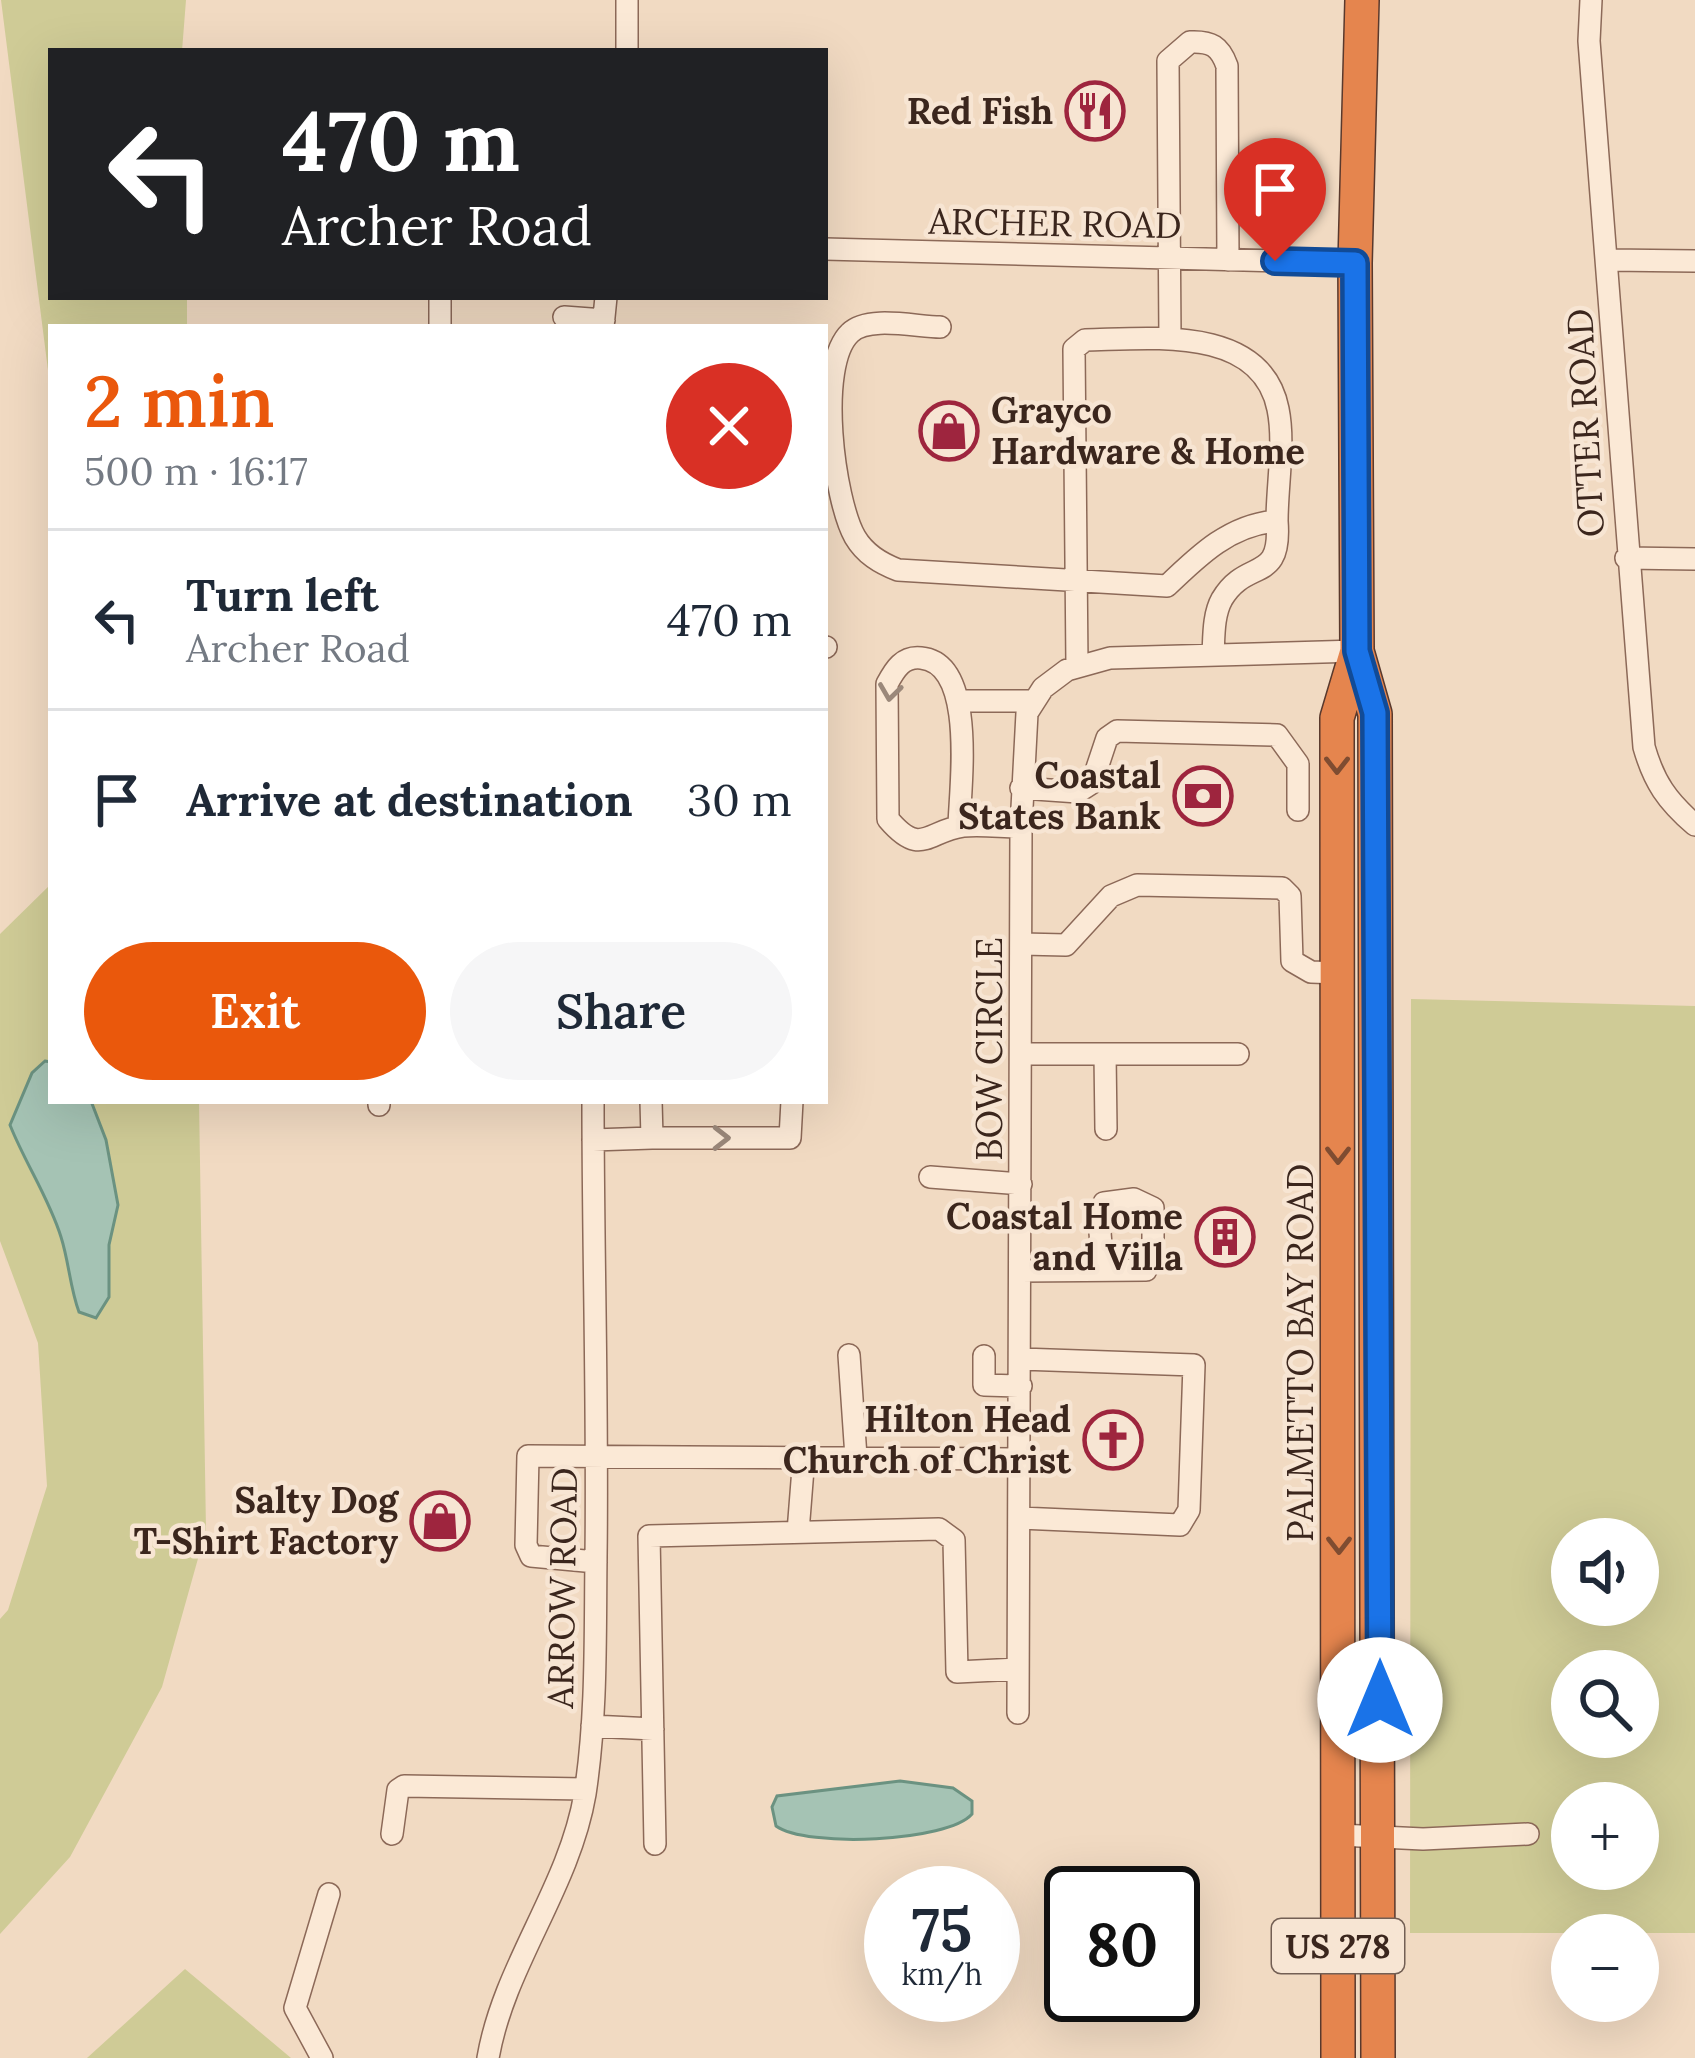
<!DOCTYPE html>
<html lang="en">
<head>
<meta charset="utf-8">
<style>
  body { margin:0; font-family:Lora,serif; background:#f6f6f7; color:#1f2937; height:100vh; display:flex; flex-direction:column; font-size:45px; white-space:nowrap }
  * { box-sizing:border-box; margin:0 }
  p { font-size:39px; color:#747a83 }
  .icon { flex:none; width:66px; height:66px; fill:none; stroke:currentColor; stroke-width:2; stroke-linecap:round; stroke-linejoin:round }
  .map { position:relative; flex:1; overflow:hidden }
  .side { position:absolute; left:48px; top:324px; width:780px; height:780px; display:flex; flex-direction:column; background:#fff; border-radius:0px; box-shadow:0 12px 48px #0002 }
  .side>* { flex:none }
  .top-card { position:absolute; left:48px; top:48px; width:780px; height:252px; border-radius:0px; box-shadow:0 12px 48px #0002; background:#202124; color:#fff; overflow:hidden }
  .buttons { position:absolute; left:1551px; top:1518px; display:grid; gap:24px }
  .buttons a { display:grid; place-items:center; width:108px; height:108px; border-radius:50%; background:#fff; box-shadow:0 12px 48px #0002; font-size:60px }
  .speed { position:absolute; left:864px; top:1866px; display:flex; gap:24px; font-size:60px; font-weight:700; text-align:center }
  .speed>* { display:grid; place-content:center; width:156px; height:156px; border-radius:50%; background:#fff; box-shadow:0 12px 48px #0002; line-height:1 }
  .speed small { font-size:30px; font-weight:400 }
  .speed .limit { border:6px solid #111; border-radius:18px; background:#fff; color:#111 }
  .pin { position:absolute; display:grid; place-items:center; width:102px; height:102px; color:#fff; margin:-123px -51px; border-radius:50% 50% 50% 0; rotate:-45deg; box-shadow:0 0 12px #0007 }
  .pin .icon { rotate:45deg }
  .me { position:absolute; width:132px; margin:-66px; rotate:0deg; stroke-linejoin:round; filter:drop-shadow(0 0 9px #0008) }
  .turn { display:flex; align-items:center; gap:42px; height:252px; padding:0 36px; font-size:54px }
  .turn .icon { width:156px; height:156px; stroke-width:2.5 }
  .turn b { display:block; font-size:84px; line-height:102px }
  .round { display:grid; place-items:center; flex:none; width:126px; height:126px; border-radius:63px; background:#f6f6f7 }
  .summary { display:flex; align-items:center; justify-content:space-between; height:204px; padding:0 36px }
  h1 { font-size:72px; font-weight:600; line-height:90px; color:#ea580c }
  .action { display:flex; gap:24px; margin-top:auto; padding:24px 36px }
  .action a { flex:1; height:138px; border-radius:72px; background:#ea580c; color:#fff; font-size:48px; font-weight:600; line-height:138px; text-align:center }
  .action a+a { background:#f6f6f7; color:#1f2937 }
  ul { padding:0; list-style:none }
  li { display:flex; align-items:center; gap:36px; height:180px; padding:0 36px; border-top:3px solid #e0e1e3 }
  li div { flex:1 }
  li b { display:block; font-size:45px }
  li em { font-style:normal }
  .map>svg:first-child { display:block }
</style>
</head>
<body>
<div class="map">
<svg width="1695" height="2058" viewBox="0 0 1695 2058">
  <rect width="100%" height="100%" fill="#f1dac2"/>
  <path fill="#cfcb96" fill-rule="evenodd" d="M1,0H186L182,51H51V297H187V327H51V394Z
    M51,884V1101H199L206,1530L162,1687L70,1857L0,1934V1619L8,1610L47,1486L38,1343L0,1241V934Z
    M1411,999L1695,1006V1933H1410ZM1572,1539H1638V1605H1572ZM1572,1671H1638V1737H1572ZM1572,1803H1638V1869H1572Z
    M185,1969L291,2058H87Z"/>
  <path fill="#a5c3b4" stroke="#6b9281" stroke-width="3" d="M45,1061L51,1062V1101H91L106,1140L118,1205L109,1245V1297L96,1318L79,1312C70,1288 69,1262 61,1237C49,1198 25,1163 10,1125L32,1073Z
    M900,1781L953,1788L972,1801V1814C948,1842 806,1848 776,1826L772,1807L777,1796Z"/>
  <g fill="none" stroke-linecap="round" stroke-linejoin="round">
    <defs>
      <path id="minor" d="M1591,0L1589,41L1644,747C1654,782 1667,801 1695,825
        M627,51V0
        M825,249L1355,263
        M1608,260L1695,261
        M440,297V327
        M564,317L604,320
        M603,327L606,297
        M940,327C917,327 868,315 850,333C816,365 834,500 855,537C865,554 880,563 898,570L1167,586C1199,555 1231,524 1277,521C1277,486 1285,443 1278,409C1261,324 1148,339 1085,340L1074,349L1077,665
        M1170,339L1168,61L1190,42C1211,41 1220,46 1227,66L1228,260
        M1626,558L1695,559
        M825,647H826
        M1213,655C1214,637 1213,615 1222,599C1247,557 1282,585 1277,521
        M961,701H1033
        M1021,788L1078,792L1092,783L1107,738L1117,731L1277,735L1298,764V810
        M959,826C960,787 977,663 921,658C903,656 895,669 887,684L888,819C921,858 927,831 963,826C981,824 1002,827 1021,827
        M1022,944L1066,945L1111,896L1137,885L1282,888L1290,896L1292,961L1311,972L1338,973
        M1022,1054H1238
        M1105,1054L1106,1129
        M379,1105V1101
        M652,1138H790L792,1101
        M593,1140L652,1138L651,1101
        M930,1177L1021,1184
        M1021,1271L1146,1270L1153,1252V1208L1134,1199L1104,1203L1099,1220L1103,1270
        M849,1355L856,1457
        M984,1356V1385L1021,1386
        M1020,1518L1180,1525L1189,1510L1194,1365L1021,1359
        M798,1532L804,1456
        M596,1562L531,1556L526,1545L528,1456L1021,1459
        M1018,1713L1021,827L1027,713L1043,688L1067,670L1110,658L1357,651
        M592,1726L653,1729
        M392,1834L398,1790L404,1786L585,1789
        M1339,1835L1423,1839L1528,1834
        M655,1844L649,1536L939,1529L954,1540L957,1672L1018,1669
        M322,2058L295,2008L329,1894
        M488,2058C504,1965 569,1888 585,1794C597,1715 595,1636 596,1557C598,1405 593,1253 593,1101"/>
      <path id="highway" d="M1362,0L1355,263L1357,651L1375,714L1378,2058
        M1338,2058L1337,718L1357,651"/>
    </defs>
    <use href="#minor" stroke="#8c6958" stroke-width="24"/>
    <use href="#highway" stroke="#59392d" stroke-width="36"/>
    <use href="#minor" stroke="#fbe9d6" stroke-width="21"/>
    <use href="#highway" stroke="#e5854e" stroke-width="33"/>
  </g>
  <defs><path id="oneway-chevron" d="M-2-3.5L2.5 0L-2 3.5" fill="none" stroke-width="1.6" stroke-linecap="round" stroke-linejoin="round" transform="scale(3)"/></defs>
  <g stroke="#9b887a">
    <use href="#oneway-chevron" transform="translate(890 692) rotate(98)"/>
    <use href="#oneway-chevron" transform="translate(721 1138)"/>
  </g>
  <g stroke="#7f4c31">
    <use href="#oneway-chevron" transform="translate(1337 765) rotate(90)"/>
    <use href="#oneway-chevron" transform="translate(1338 1155) rotate(90)"/>
    <use href="#oneway-chevron" transform="translate(1339 1545) rotate(90)"/>
  </g>
  <g fill="none" stroke-linecap="round" stroke-linejoin="round">
    <defs>
      <path id="route" d="M1275,261L1355,263L1357,651L1375,713L1380,1700"/>
    </defs>
    <use href="#route" stroke="#114b97" stroke-width="30"/>
    <use href="#route" stroke="#1a73e8" stroke-width="21"/>
  </g>
  <defs>
    <symbol id="restaurant-ring" viewBox="-11 -11 22 22"><circle r="9.5" fill="#f7e5d3" stroke="#9e253e" stroke-width="1.5"/><path d="M-5-6h1v4h1v-4h1v4h1v-4h1v5L-1.5 .5V6h-2V.5L-5-1ZM5-6V6H3V1.5H1.5Q1.5-4 5-6Z" fill="#9e253e"/></symbol>
    <symbol id="shop-ring" viewBox="-11 -11 22 22"><circle r="9.5" fill="#f7e5d3" stroke="#9e253e" stroke-width="1.5"/><path d="M-5-2.5h2.3a2.7 3.5 0 0 1 5.4 0H5L5.5 6h-11ZM-1.5-2.5h3a1.5 2.3 0 0 0-3 0Z" fill="#9e253e"/></symbol>
    <symbol id="bank-ring" viewBox="-11 -11 22 22"><circle r="9.5" fill="#f7e5d3" stroke="#9e253e" stroke-width="1.5"/><path d="M-6-4H6V4H-6ZM0-2.3a2.3 2.3 0 1 0 0 4.6a2.3 2.3 0 1 0 0-4.6Z" fill="#9e253e"/></symbol>
    <symbol id="building-ring" viewBox="-11 -11 22 22"><circle r="9.5" fill="#f7e5d3" stroke="#9e253e" stroke-width="1.5"/><path d="M-4-6H4V6H1V3H-1V6H-4ZM-2.5-4.3h1.7v1.8h-1.7ZM.8-4.3h1.7v1.8H.8ZM-2.5-1h1.7V.8h-1.7ZM.8-1h1.7V.8H.8Z" fill="#9e253e"/></symbol>
    <symbol id="church-ring" viewBox="-11 -11 22 22"><circle r="9.5" fill="#f7e5d3" stroke="#9e253e" stroke-width="1.5"/><path d="M-1.2-6h2.4v3.5h3.3v2.4h-3.3V6h-2.4V-.1h-3.3v-2.4h3.3Z" fill="#9e253e"/></symbol>
  </defs>
  <g fill-rule="evenodd">
    <use href="#restaurant-ring" x="1062" y="78" width="66" height="66"/>
    <use href="#shop-ring" x="916" y="398" width="66" height="66"/>
    <use href="#bank-ring" x="1170" y="763" width="66" height="66"/>
    <use href="#building-ring" x="1192" y="1204" width="66" height="66"/>
    <use href="#church-ring" x="1080" y="1407" width="66" height="66"/>
    <use href="#shop-ring" x="407" y="1488" width="66" height="66"/>
  </g>
  <g text-anchor="middle" dominant-baseline="central" stroke-width="9" stroke-linejoin="round" paint-order="stroke">
    <rect fill="#f7e5d3" stroke="#735f54" stroke-width="3" x="1272" y="1919" width="132" height="54" rx="9"/>
    <g font-size="33" font-weight="bold" fill="#3b261d">
      <text x="1338" y="1946">US 278</text>
    </g>
    <g font-size="36" font-weight="bold" fill="#3b261d" stroke="#f7e5d3" text-anchor="end">
      <text x="1053" y="111">Red Fish</text>
      <text x="991" y="410" text-anchor="start">Grayco<tspan x="991" dy="41">Hardware &amp; Home</tspan></text>
      <text x="1161" y="775">Coastal<tspan x="1161" dy="41">States Bank</tspan></text>
      <text x="1183" y="1216">Coastal Home<tspan x="1183" dy="41">and Villa</tspan></text>
      <text x="1071" y="1419">Hilton Head<tspan x="1071" dy="41">Church of Christ</tspan></text>
      <text x="398" y="1500">Salty Dog<tspan x="398" dy="41">T-Shirt Factory</tspan></text>
    </g>
    <g font-size="36" fill="#3b261d" stroke="#f7e5d3">
      <text transform="translate(1055 223) rotate(1)">ARCHER ROAD</text>
      <text transform="translate(1585 423) rotate(-93)">OTTER ROAD</text>
      <text transform="translate(989 1049) rotate(-90)">BOW CIRCLE</text>
      <text transform="translate(1300 1353) rotate(-90)">PALMETTO BAY ROAD</text>
      <text transform="translate(562 1588) rotate(-89)">ARROW ROAD</text>
    </g>
  </g>
</svg>
<div class="buttons">
<a><svg class="icon" aria-label="sound" viewBox="0 0 24 24"><path d="M4 9h4l5-4v14l-5-4H4zM17 9q2 3 0 6"/></svg></a>
<a><svg class="icon" aria-label="search" viewBox="0 0 24 24"><circle cx="10" cy="10" r="6"/><path d="M15 15l6 6"/></svg></a>
<a>+</a>
<a>−</a>
</div>
<div class="speed"><div>75<small>km/h</small></div><div class="limit">80</div></div>
<div class="pin" style="left:1275px;top:261px;background:#d93025"><svg class="icon" aria-label="arrive" viewBox="0 0 24 24"><path d="M6 21V4h12l-3 4 3 4H6"/></svg></div>
<svg class="me" style="left:1380px;top:1700px" viewBox="-20 -20 40 40"><circle r="19" fill="#fff"/><path d="M0-13L10 11 0 6-10 11z" fill="#1a73e8"/></svg>
<div class="top-card">
<div class="turn"><svg class="icon" aria-label="left" viewBox="0 0 24 24"><path d="M17 20v-9H6M10 6l-5 5 5 5"/></svg><div><b>470 m</b>Archer Road</div></div>
</div>
<section class="side">
<div class="summary"><div><h1>2 min</h1><p>500 m · 16:17</p></div><a class="round" style="background:#d93025;color:#fff"><svg class="icon" aria-label="close" viewBox="0 0 24 24"><path d="M6 6l12 12M18 6L6 18"/></svg></a></div>
<ul>
<li><svg class="icon" aria-label="left" viewBox="0 0 24 24"><path d="M17 20v-9H6M10 6l-5 5 5 5"/></svg><div><b>Turn left</b><p>Archer Road</p></div><em>470 m</em></li>
<li><svg class="icon" aria-label="arrive" viewBox="0 0 24 24"><path d="M6 21V4h12l-3 4 3 4H6"/></svg><div><b>Arrive at destination</b></div><em>30 m</em></li>
</ul>
<div class="action"><a>Exit</a><a>Share</a></div>
</section>
</div>
</body>
</html>
